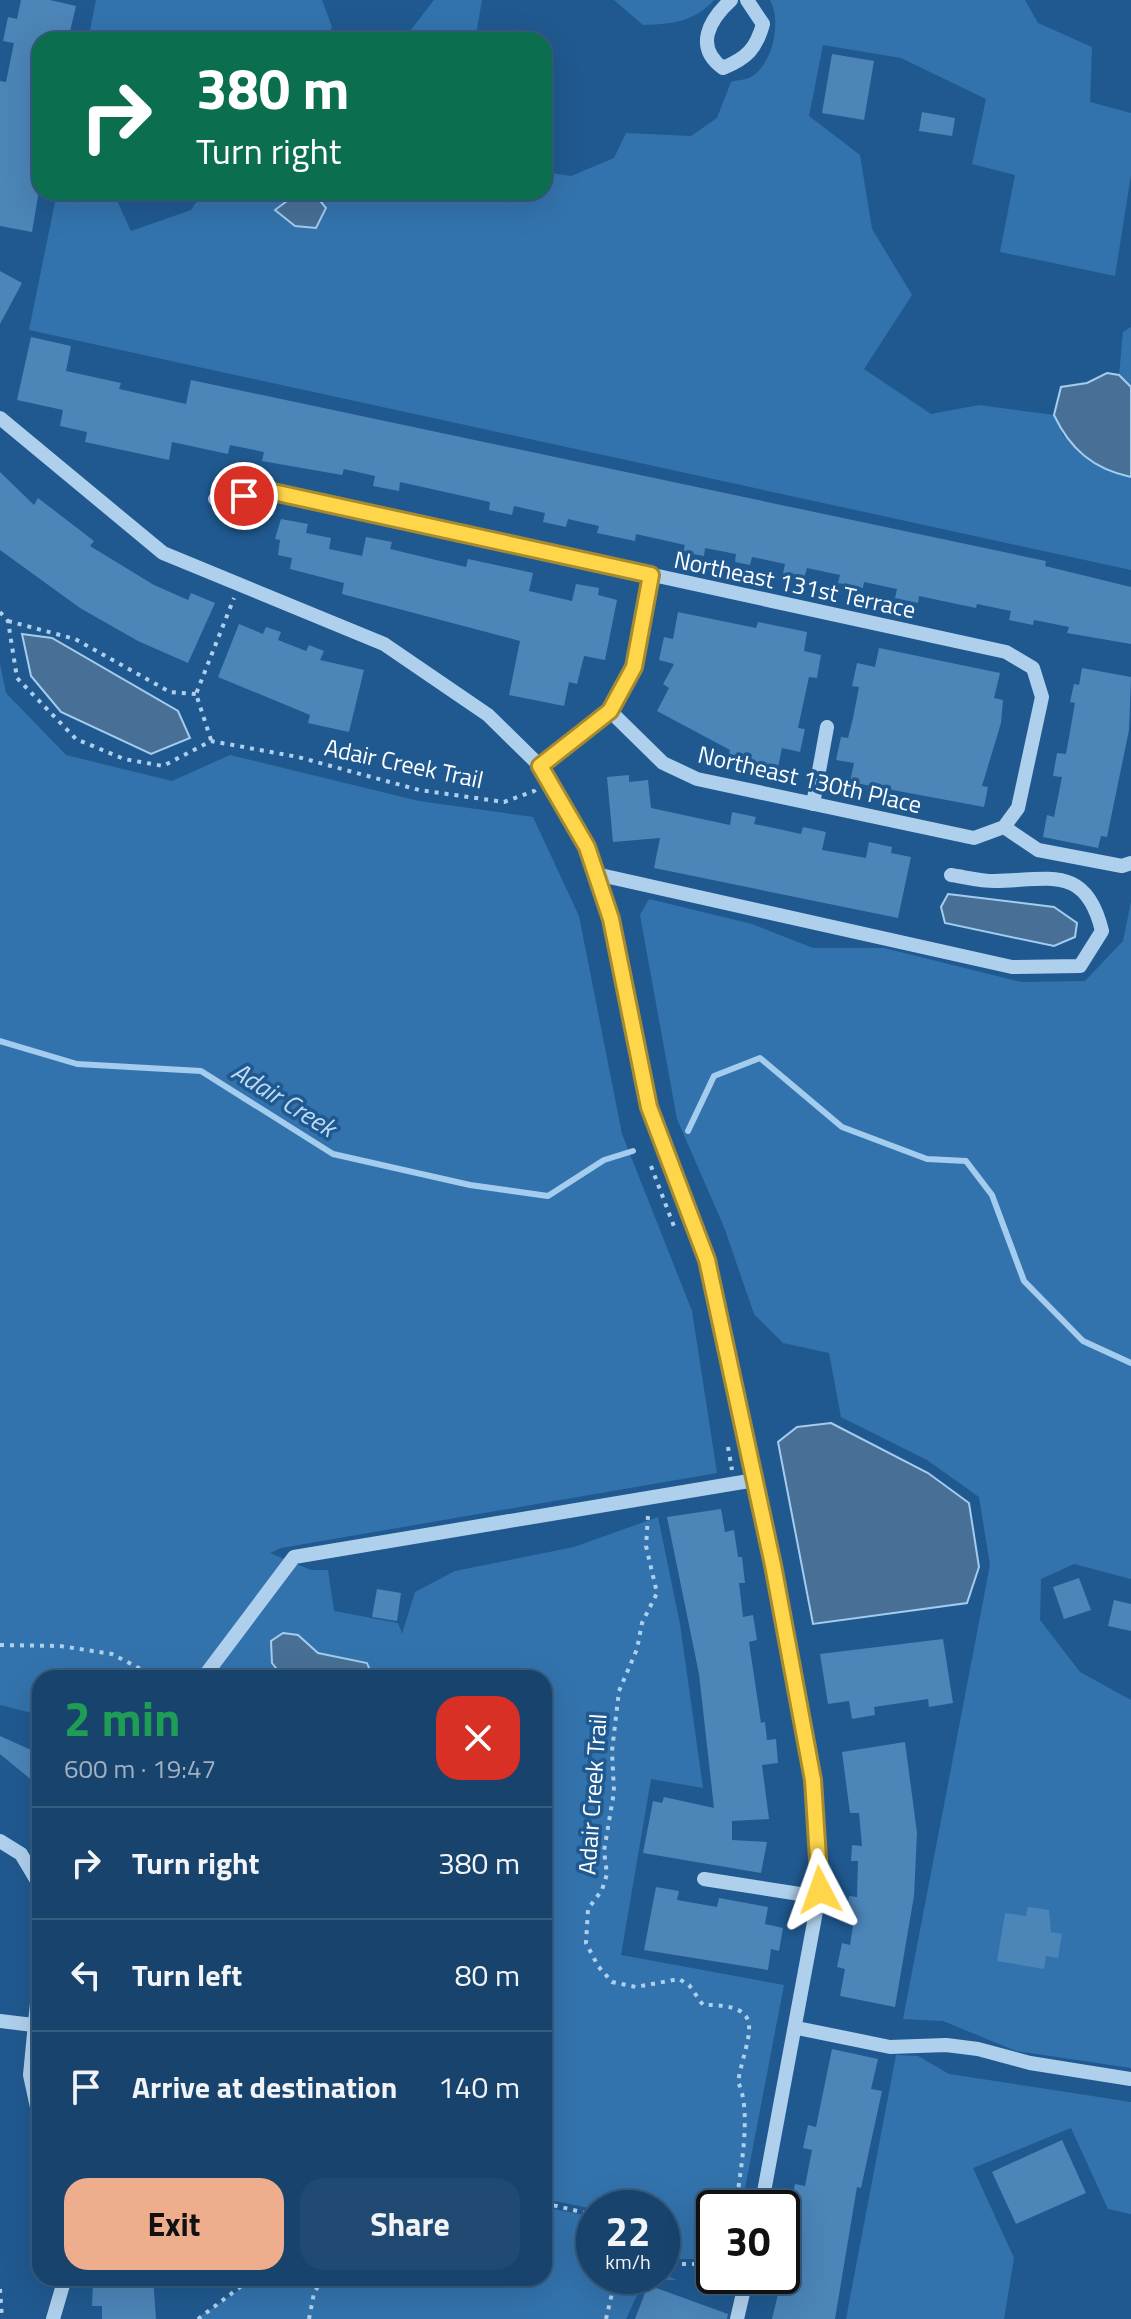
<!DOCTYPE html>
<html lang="en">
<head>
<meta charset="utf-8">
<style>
  body { margin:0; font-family:"Titillium Web",sans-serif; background:#214a72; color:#f1f3f6; height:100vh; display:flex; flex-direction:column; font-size:30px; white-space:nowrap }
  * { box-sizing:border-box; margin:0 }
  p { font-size:26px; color:#9fb0c2 }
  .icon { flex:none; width:44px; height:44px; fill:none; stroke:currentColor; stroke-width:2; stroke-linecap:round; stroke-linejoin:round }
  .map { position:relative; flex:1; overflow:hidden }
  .panel { position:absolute; left:32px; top:1670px; width:520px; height:616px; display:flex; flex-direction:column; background:#18436c; border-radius:24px; box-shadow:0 8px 32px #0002,0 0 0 2px #365c7f }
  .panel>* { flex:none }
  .hud { position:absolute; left:32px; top:32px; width:520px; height:168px; border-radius:24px; box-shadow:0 8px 32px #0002,0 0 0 2px #365c7f; background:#0b6e4f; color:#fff; overflow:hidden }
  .speed { position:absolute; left:576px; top:2190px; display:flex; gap:16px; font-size:40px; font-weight:700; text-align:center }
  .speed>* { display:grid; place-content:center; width:104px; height:104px; border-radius:50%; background:#18436c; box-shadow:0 8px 32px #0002,0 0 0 2px #365c7f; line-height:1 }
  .speed small { font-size:20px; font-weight:400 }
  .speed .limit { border:4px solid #111; border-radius:12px; background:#fff; color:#111 }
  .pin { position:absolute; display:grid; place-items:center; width:68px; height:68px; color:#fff; margin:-34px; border:4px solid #fff; border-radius:50%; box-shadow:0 2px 8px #0007 }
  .me { position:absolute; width:88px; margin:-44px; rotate:356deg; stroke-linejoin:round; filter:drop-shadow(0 0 6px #0008) }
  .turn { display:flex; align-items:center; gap:28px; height:168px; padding:0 32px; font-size:36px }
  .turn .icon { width:104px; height:104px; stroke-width:2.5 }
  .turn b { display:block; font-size:56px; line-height:68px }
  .round { display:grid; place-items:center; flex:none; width:84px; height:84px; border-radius:24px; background:#214a72 }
  .overview { display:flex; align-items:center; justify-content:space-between; height:136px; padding:0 32px }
  h1 { font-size:48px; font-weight:700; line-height:60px; color:#1e9e55 }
  .primary-button { display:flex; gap:16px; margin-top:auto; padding:16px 32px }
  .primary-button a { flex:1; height:92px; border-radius:24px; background:#eead8d; color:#111; font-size:32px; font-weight:700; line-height:92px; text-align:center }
  .primary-button a+a { background:#214a72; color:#f1f3f6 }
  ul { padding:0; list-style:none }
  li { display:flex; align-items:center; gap:24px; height:112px; padding:0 32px; border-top:2px solid #365c7f }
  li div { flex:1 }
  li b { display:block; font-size:30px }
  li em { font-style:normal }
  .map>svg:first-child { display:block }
</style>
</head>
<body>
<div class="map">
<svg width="1131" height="2319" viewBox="0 0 1131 2319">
  <rect width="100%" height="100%" fill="#205990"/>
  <path fill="#3373ad" d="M96,0H322L332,27L328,40H88Z
    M434,0H482L475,40H403Z
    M614,0H714C694,22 672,24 643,25Z
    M770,0H1025L1038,23L1092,47L1090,102L1131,113V175L1115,276L1000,252L1015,175L972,164L986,99L901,58L823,45L809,116L860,155L872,229L912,295L864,369L931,414L979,405L1054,415L1063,435L1131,477V570L29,330L57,192H113L131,231L191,210L203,192H544V172L571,176L614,158L626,133L691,136L717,118L731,82C737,80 746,80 751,77C773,64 782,21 770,0Z
    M1131,327V387L1119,375L1123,332Z
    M0,664L6,693L66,755L172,781L230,755L419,801L533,817L579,916L622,1134L692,1311L717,1473L281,1548L270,1553L311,1570H328L334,1611L398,1623L402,1634L415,1592L455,1571L574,1547L658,1517L680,1624L703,1788L651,1779L621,1955L784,1985L742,2204L738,2208H714L713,2255L701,2259H662V2208L594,2209L544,2199V1678H40V1715L0,1705Z
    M649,899L752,924L813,948H884L1021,982L1085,981L1123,941L1131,902V1579L1074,1564L1041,1579L1040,1620L1080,1672L1131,1700V2068L1016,2051L943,2021L903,2019L990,1565L979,1497L927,1460L841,1417L829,1353L783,1343L754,1314L724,1227L677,1119L640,915Z
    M896,2055L918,2056L949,2074L1131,2102V2214L1108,2209L1071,2128L973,2168L1014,2258L1004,2319H846Z
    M544,2207L594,2217V2276L662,2273L677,2280H644L626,2319H196L257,2278H321L313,2283L340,2278H544Z"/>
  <path fill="#487096" stroke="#a3ccee" stroke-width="2" d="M295,195L317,197L326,208L316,228L295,226L275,210Z
    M1107,373L1119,375L1131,387V477C1093,469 1070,449 1054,415L1061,387L1087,383Z
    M22,634L52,638L178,711L190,738L151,754L61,712L31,676Z
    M948,894L1054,907L1077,923L1075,937L1054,946L945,923L941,907Z
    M831,1423L928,1473L969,1503L979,1567L967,1603L813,1624L778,1442L797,1427Z
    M283,1633L298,1635L318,1653L367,1663L373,1678H284L272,1663L271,1641Z"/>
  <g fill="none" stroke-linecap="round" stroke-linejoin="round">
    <path stroke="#a3ccee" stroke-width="6" d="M0,1041L77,1064L201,1071L333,1154L470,1185L548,1196L604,1160L633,1151
      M688,1131L714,1076L760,1058L842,1127L927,1159L966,1161L992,1195L1024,1281L1083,1341L1131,1363"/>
  </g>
  <path fill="#4c85b8" d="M21,0H50L76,6L68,40H40V136L31,180L40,185L32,232L0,226V81L6,82L14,43L3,41L8,17L17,19Z
    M832,54L874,61L864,120L822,113Z
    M922,112L955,118L952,136L919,131Z
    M0,271L22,283L0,324Z
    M31,337L71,346L66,371L121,383L119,389L186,404L191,380L1046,561L1045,566L1131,587V644L1067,633L1069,627L1034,620L1033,625L1009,620L1011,611L977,604L976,608L919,596L918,603L895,598L897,589L864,582L863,588L838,583L840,575L807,568L804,578L783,573L785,564L752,557L750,565L735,562L736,554L705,548L704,556L683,552L685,545L636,534L635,541L597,533L599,526L568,519L566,527L543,522L545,513L514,506L512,515L489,510L490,502L400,482L399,491L373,486L375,476L344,469L342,475L262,461L264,452L230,445L228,454L172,442L169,460L85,442L87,432L60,426L63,410L17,400Z
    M0,472L34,505L38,498L94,541L90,546L154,585L188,600L191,593L215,603L188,663L138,641L80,608L0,550Z
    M281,519L308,524L306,533L331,538L329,549L362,556L366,537L392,542L390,549L436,560L466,567L468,559L533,573L529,591L572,601L576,584L599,588L598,595L617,600L605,660L584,656L577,684L569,682L564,706L509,695L520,641L342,594L344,583L290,569L292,558L278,555L280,540L275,539Z
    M678,612L756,628L758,622L807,632L804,651L821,655L817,678L809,677L798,728L805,729L800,752L782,748L778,767L729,756L730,750L657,711L669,688L663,684L674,664L659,660L664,637L673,639Z
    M239,624L263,634L266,627L281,632L278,640L306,651L309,645L324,651L320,660L364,670L349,732L308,723L310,715L218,677Z
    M879,648L1000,673L994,698L1003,700L1001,723L982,786L988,787L984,807L850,782L854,763L836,760L841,737L848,738L853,718L859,687L852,686L857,663L875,667Z
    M1082,668L1131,677L1129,730L1107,837L1101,836L1098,848L1043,837L1047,815L1054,817L1062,777L1053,776L1057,753L1066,754L1075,703L1070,702L1074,684L1079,685Z
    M629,775V782L648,780L651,808L730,825L732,812L756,817L754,824L774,828L801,834L803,827L826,832L822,850L866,858L869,842L892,847L891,853L911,857L898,918L654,868L660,838L613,842L607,777Z
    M721,1509L725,1532L734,1530L738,1557H742L745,1583H739L743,1617L753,1615L757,1640L749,1642L761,1723L765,1722L767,1740L776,1739L778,1763L762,1765L769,1819L732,1821V1840L767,1842L761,1873L643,1853L653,1801L662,1803L664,1797L714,1808L699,1674L667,1517Z
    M1079,1578L1091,1610L1064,1619L1053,1587Z
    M377,1589L401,1593L397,1621L372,1617Z
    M1114,1600L1131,1604V1631L1108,1626Z
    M943,1639L953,1703L929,1707L928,1699L874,1707L875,1715L852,1719L849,1701L828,1704L820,1654Z
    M0,1736L40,1754V1787L0,1754Z
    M905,1742L917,1833L914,1896L895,2007L840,1996L845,1969L837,1967L842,1943L850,1945L855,1913L846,1912L849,1896L857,1897L858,1861H851L852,1845L862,1846L859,1813H850L842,1752Z
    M656,1887L679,1891L677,1900L717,1907L719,1898L768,1907L765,1924L783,1928L779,1951L771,1949L768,1970L644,1950Z
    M1028,1907L1049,1910L1051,1932L1062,1934L1058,1958L1046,1956L1044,1969L997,1961L1005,1913L1026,1916Z
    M832,2049L878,2059L871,2089L882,2091L861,2188L857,2187L835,2319H772L798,2212L790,2211L795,2184L805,2186L812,2150L803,2148L808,2125L816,2127Z
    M1062,2140L1086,2193L1016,2224L992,2172Z
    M105,2278H153L156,2319H102V2306H92L93,2282H105Z
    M648,2285L728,2314L727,2319H635Z"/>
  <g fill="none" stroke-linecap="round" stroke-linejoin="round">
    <path stroke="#afd0ed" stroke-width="4" stroke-dasharray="4 6" stroke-linecap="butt" d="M0,612L8,621L17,678L76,739L124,759L163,766L211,741L298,757L419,790L504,802L534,791L536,794
      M8,621L75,639L170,692L196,694
      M211,740L196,694L234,598
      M651,1166L675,1229
      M728,1447L732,1470
      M648,1516L646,1546L657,1593L642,1623L637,1649L619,1691L612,1751L614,1792L604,1851L607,1874L602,1890L588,1909L586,1943L598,1966L612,1982L636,1987L679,1979L689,1985L703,2005C771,2004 746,2035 738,2082C753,2112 739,2175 736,2208
      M0,1645L60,1646L112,1654L158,1678
      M544,2203L594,2215
      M662,2264H704L714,2260
      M0,2289L2,2319
      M198,2319L252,2278
      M309,2319L314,2293L323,2278
      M606,2319L616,2276"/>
    <path stroke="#afd0ed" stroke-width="14" d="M731,0C709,20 694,47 723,68C747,58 756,49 763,24L747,0
      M0,418L163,553L384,644L488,715L540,766L587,847L611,919L649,1107L707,1260L773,1565L813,1780L820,1890L761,2208
      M215,499L273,492L1006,652L1033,668L1042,697L1018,808L1004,827L974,838L697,779L663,763L610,711
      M540,766L610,711L634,667L651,575
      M813,804L827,727
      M1004,827L1038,850L1122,866L1131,863
      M596,874L1012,967L1080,966L1102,931C1086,864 1049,880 995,881C980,881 965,877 951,875
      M203,1678L294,1557L755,1480
      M0,1841L21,1854L40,1886
      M704,1879L819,1897
      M40,1972L30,2075L40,2121
      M0,2021L33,2025
      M797,2028L890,2047L946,2045L978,2049L1030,2063L1131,2079
      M53,2319L65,2278
      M737,2319L747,2276"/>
  </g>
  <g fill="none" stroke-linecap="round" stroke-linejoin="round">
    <defs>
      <path id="route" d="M244,496L273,492L651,575L634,667L610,711L540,766L587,847L611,919L649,1107L707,1260L773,1565L813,1780L820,1890"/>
    </defs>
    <use href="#route" stroke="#a68a30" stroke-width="20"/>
    <use href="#route" stroke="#ffd54a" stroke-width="14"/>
  </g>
  <g text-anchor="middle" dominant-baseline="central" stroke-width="7" stroke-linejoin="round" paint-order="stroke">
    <g font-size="24" fill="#fff" stroke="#205990">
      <text transform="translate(795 584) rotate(12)">Northeast 131st Terrace</text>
      <text transform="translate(404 763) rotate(12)">Adair Creek Trail</text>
      <text transform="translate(810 779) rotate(13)">Northeast 130th Place</text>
      <text transform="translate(592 1794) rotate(-86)">Adair Creek Trail</text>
    </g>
    <g font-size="26" font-style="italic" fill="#bbdaf4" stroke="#205990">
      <text transform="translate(284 1099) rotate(32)">Adair Creek</text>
    </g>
  </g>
</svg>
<div class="speed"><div>22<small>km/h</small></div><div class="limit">30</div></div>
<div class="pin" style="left:244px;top:496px;background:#d93025"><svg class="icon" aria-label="arrive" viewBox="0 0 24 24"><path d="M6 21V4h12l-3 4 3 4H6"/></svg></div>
<svg class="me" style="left:820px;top:1890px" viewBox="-20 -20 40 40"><path d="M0-17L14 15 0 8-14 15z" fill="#ffd54a" stroke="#fff" stroke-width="4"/></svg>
<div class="hud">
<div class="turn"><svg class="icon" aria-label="right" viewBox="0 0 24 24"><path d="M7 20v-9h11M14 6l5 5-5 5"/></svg><div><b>380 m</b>Turn right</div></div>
</div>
<section class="panel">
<div class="overview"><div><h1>2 min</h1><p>600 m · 19:47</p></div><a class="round" style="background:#d93025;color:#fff"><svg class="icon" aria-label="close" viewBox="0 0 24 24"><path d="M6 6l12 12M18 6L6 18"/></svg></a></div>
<ul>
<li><svg class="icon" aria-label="right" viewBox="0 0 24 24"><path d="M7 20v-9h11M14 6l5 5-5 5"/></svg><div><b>Turn right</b></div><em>380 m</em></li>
<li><svg class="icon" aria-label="left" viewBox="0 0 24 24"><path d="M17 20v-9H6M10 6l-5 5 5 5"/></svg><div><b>Turn left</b></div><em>80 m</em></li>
<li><svg class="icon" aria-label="arrive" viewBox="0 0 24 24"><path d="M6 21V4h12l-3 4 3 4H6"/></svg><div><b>Arrive at destination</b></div><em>140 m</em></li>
</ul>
<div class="primary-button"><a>Exit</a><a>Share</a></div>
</section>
</div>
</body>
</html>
